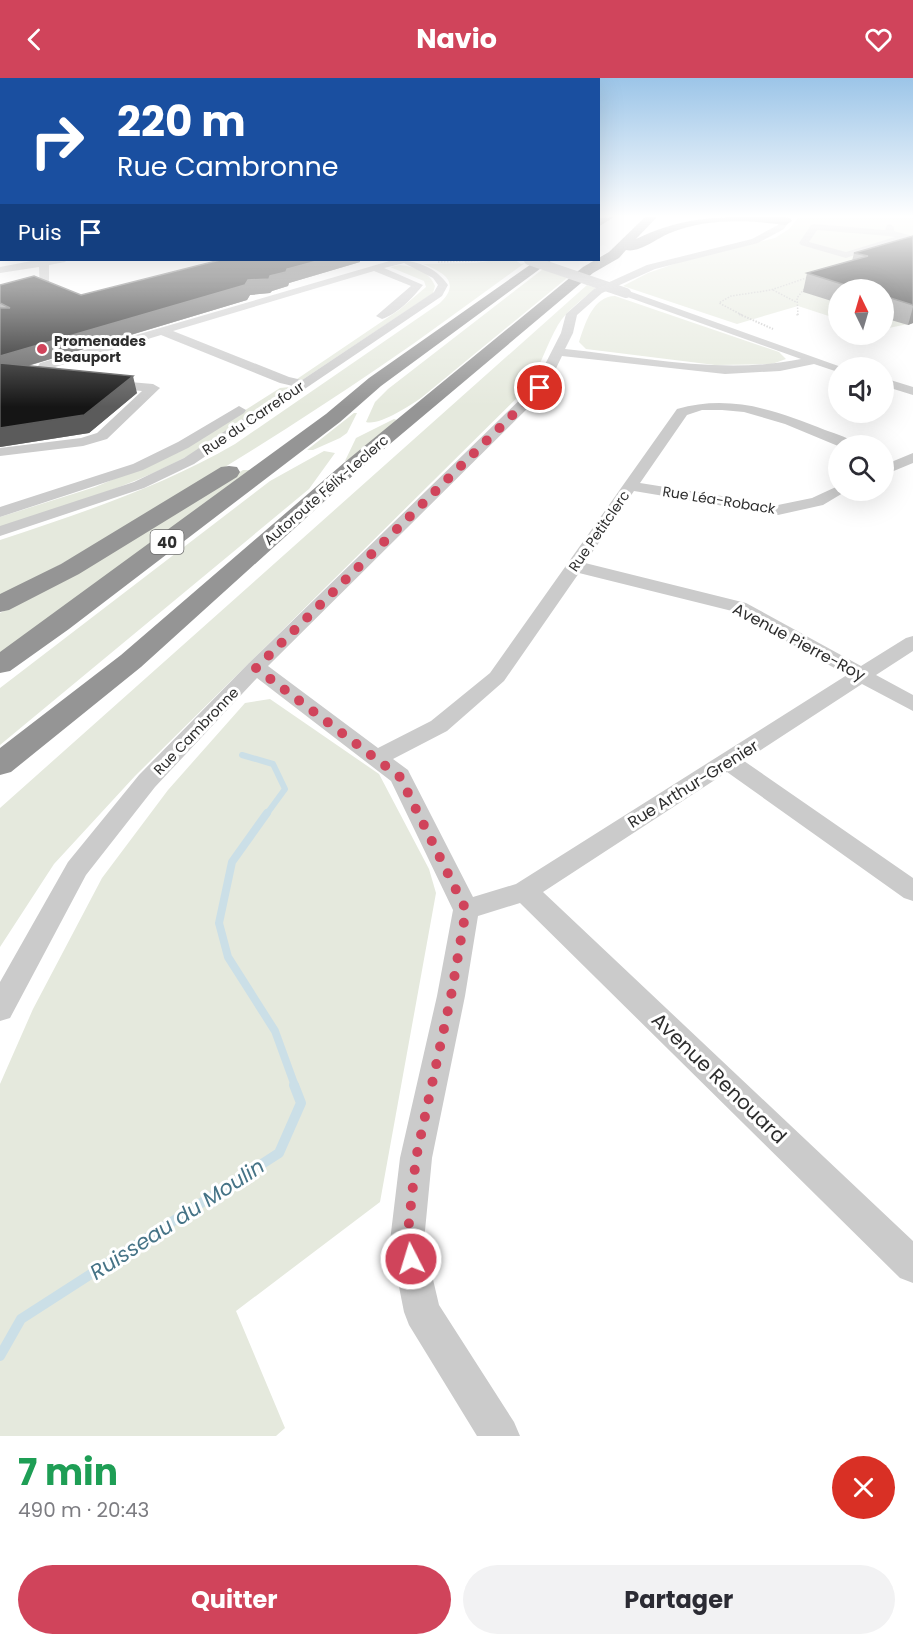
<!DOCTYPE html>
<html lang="fr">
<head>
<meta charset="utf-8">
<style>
  body { margin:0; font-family:Poppins,sans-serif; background:#f2f2f3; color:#2b2b33; height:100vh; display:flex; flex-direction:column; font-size:22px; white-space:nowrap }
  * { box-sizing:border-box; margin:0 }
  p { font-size:20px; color:#7c7c81 }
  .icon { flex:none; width:33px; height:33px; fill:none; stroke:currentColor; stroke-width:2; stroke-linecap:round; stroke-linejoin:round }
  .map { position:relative; height:1358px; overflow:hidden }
  .side { display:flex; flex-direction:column; background:#fff; flex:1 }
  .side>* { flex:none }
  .top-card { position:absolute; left:0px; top:0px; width:600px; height:183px; box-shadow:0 6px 24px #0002; background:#1a4fa0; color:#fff; overflow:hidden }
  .needle { width:39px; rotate:355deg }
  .tools { position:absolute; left:828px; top:201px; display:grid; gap:12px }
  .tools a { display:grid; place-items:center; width:66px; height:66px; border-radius:50%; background:#fff; box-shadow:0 6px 24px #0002; font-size:30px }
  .pin { position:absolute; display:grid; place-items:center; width:51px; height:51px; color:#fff; margin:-26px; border:3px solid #fff; border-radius:50%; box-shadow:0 2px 6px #0007 }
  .me { position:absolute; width:66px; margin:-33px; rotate:355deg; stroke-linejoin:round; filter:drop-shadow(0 0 4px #0008) }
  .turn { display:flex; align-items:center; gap:21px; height:126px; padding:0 18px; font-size:27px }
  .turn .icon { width:78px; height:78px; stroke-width:2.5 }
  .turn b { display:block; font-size:42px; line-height:51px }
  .then { display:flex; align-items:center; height:57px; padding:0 18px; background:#0003; gap:12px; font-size:22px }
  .round { display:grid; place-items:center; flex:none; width:63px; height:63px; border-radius:32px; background:#f2f2f3 }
  .headline { display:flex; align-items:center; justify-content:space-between; height:102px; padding:0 18px }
  h1 { font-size:36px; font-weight:700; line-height:45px; color:#1e9e55 }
  .button { display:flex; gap:12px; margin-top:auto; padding:12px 18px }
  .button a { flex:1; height:69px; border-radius:36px; background:#d0445b; color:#fff; font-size:24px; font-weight:700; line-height:69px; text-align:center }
  .button a+a { background:#f2f2f3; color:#2b2b33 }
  header { display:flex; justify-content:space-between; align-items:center; height:78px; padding:0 18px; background:#d0445b; color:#fff; font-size:27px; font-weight:700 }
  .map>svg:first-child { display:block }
</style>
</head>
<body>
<header><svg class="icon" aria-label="back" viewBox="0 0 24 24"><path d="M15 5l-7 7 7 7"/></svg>Navio<svg class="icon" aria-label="heart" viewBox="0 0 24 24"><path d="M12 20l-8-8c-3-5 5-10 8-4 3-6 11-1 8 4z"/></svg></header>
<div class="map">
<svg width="913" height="1358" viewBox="0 0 913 1358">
  <rect width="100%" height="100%" fill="#fff"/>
  <path fill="#e5e9dd" d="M799,139H913V245L884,251V212H838V241L798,228L737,246L623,208L648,195L680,184L775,160L789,151Z
    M496,182H515L521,186L525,185C477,219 430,255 381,288C258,372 129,448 0,521V462C81,435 161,409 235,366L440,225C462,204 443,194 423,186L475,185Z
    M400,187C415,189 429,193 435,208L433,215L302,302L297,301L399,232L426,209L424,203L390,189Z
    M543,191L567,200L421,320C409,328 379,348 366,344L375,324L388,311Z
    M587,207L596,210C583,221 567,232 558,247C547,266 540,288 529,308L135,698L54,786L0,869V730Z
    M615,218L779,274L786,281L772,286L715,287L586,271L579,264C585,246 593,218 615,218Z
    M290,309L291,311C256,333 221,360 184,380C126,411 62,428 0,449V439L95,409L179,374L280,310Z
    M354,335H357L347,355L340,360L313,372H307Z
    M394,341L397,342L352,382L345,383L356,360Z
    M324,373L335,375L309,411L0,667V610L270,403Z
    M243,392H250L0,577V535L42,514Z
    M270,621L379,696L429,791L436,815L380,1124L236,1233L285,1350L276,1358H0V1006L33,931L102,800L168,712L245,625Z"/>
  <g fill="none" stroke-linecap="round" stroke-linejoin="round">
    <path stroke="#cbdfe7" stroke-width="6" d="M242,677L273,686L285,711L266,737"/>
    <path stroke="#cbdfe7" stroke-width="8" d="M267,735L232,784L219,845L228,879L275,953L295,1008"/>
    <path stroke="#cbdfe7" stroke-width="10" d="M0,1278L21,1241L279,1075L301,1025L294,1007"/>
    <path stroke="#c8c8c8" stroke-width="1.5" stroke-dasharray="1.5 1.5" stroke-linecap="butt" d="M438,184L492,182
      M773,212L796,224
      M742,237L719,225L731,218L771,212L809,199
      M798,237L797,220L808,206"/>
    <path stroke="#c8c8c8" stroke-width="2" stroke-dasharray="1.5 1.5" stroke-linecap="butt" d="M739,236L773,251
      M797,236L798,238
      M852,287L860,290"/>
    <path fill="#cbcbcb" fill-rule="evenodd" d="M784,139H792L784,151L758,165L655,191L602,215L577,237L573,255L565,271C642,279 724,297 801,281L622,217V213L626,212L844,290H838V294L814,286L780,293L725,296L562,278L545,313L268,588L378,670L431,643L490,595L677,331C730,316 776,332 825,352C836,356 851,360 859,368H838L785,346L744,334L722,332H702L687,337L640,405L778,427L812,420L838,408V412H848L823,427L778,437L634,413L585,485L746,525L861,588L906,560L913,558V573L876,597L913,617V633L862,606L744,683L913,800V823L904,820L727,694L543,814L913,1163V1205L900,1200L520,825L478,838L465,918L432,1080L424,1163L439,1227L514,1344L520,1358H477L409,1247L404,1234L390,1163L400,1080L437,918L453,832L391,703L257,600L155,709L86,797L10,940L0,943V904L68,784L139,697L249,585L534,308L561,255L566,236L594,211L647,187L752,161L778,147ZM579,495L732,533L847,597L516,806L473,819L411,698L408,692L393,681L447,653L504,603Z
      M814,146L885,152L887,147L890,146L894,149V153L912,158L846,180L801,167L799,165L811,147ZM817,152L889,158L895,159L846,174L809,164Z
      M0,172H2V178H0Z
      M37,182H67L65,184L49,187V209L68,217V221H60L40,213L39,189L0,195V189Z
      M393,182C415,182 435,188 448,207L442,218L194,386L144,410L0,458V448L134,404L184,380L293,308L280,305L161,257L55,289L78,300L79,303L73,307L40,291L38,288L40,285ZM404,185L433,200L438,207L434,214L302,302L289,299L173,253L374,193L411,208L376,238L382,241C398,236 413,219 423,207L384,190Z
      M884,300L913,309V317L884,308Z
      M106,302L153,306L160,310L107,361L83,368L0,378V370L81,360L97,355L142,313L101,309L100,306L101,303Z
      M239,328L246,332L244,335L188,370L143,392L0,439V429L133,386L178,364Z
      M913,375V385L884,397V387Z"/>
    <path fill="#959595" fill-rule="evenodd" d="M614,139L598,149V140Z
      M645,139H657L636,161C688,136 723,139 779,139L790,140L792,143L786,147C748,142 706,140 670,155C657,160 640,175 626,172L619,180L593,195L359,392L141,589L11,694L0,697V670L121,577L345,384L583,189L609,174Z
      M537,182H552L381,308L340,344L69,551L10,593L0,595V574L326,336L369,300Z
      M229,388L237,389L240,394L237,399L79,496L9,532L0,534V516L61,486L221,389Z"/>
    <path stroke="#cbcbcb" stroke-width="10" d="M529,182L626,215"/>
  </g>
  <path fill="#8a8a8a" d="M913,158V245L908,247L884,240V212H838V225L803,214L807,195L852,183L854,175Z
    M360,184L289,205L288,208L272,213L270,215L250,217L247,222L28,288L137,315L89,355L0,369V207L81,217Z"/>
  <path fill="#5b5b5b" d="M321,182H360V184L289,205L288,208L272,213L270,215L250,217L247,222L0,296V278L248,202L270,198L287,191Z
    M913,229V245L908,247Z
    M133,298L137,315L89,355L0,369V350Z"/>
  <path fill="#151515" stroke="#5b5b5b" stroke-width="1.5" d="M913,158V227L884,218V212H861L807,195L868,178L854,175Z
    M220,182H321L287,191L286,194L270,198L269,201L248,202L245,207L0,278V230H10L0,225V207L34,198L81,217Z
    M0,285L133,298L84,337L0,350Z"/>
  <linearGradient id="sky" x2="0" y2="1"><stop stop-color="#9cc5e8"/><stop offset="0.42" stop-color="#fff"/><stop offset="1" stop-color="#fff" stop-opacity="0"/></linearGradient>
  <rect width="913" height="329" fill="url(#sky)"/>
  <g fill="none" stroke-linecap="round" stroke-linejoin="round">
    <path stroke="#d0445b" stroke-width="10" stroke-dasharray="0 18" d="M411,1181L407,1163L416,1080L451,918L466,832L400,699L256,590L540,310"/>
  </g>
  <circle fill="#d0445b" stroke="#fff" stroke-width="2" cx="42" cy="271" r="6"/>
  <g text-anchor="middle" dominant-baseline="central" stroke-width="6" stroke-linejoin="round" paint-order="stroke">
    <g font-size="14" font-weight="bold" fill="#2e2e2e" stroke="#fff" text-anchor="start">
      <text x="54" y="263">Promenades<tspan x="54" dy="16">Beauport</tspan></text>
    </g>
    <g font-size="14" fill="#2e2e2e" stroke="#fff">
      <text transform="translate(253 340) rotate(-34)">Rue du Carrefour</text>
      <text transform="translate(326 412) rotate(-41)">Autoroute Félix-Leclerc</text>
      <text transform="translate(719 422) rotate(9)">Rue Léa-Roback</text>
      <text transform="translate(599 453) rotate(-55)">Rue Petitclerc</text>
      <text transform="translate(196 653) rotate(-46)">Rue Cambronne</text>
    </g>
    <rect fill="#fff" stroke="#6d6d6d" stroke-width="1.5" x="150.5" y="452" width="33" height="24" rx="4.5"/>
    <g font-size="15" font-weight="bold" fill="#2e2e2e">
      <text x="167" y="464">40</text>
    </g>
    <g font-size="16" fill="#2e2e2e" stroke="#fff">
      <text transform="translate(799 564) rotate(28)">Avenue Pierre-Roy</text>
      <text transform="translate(693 706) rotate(-32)">Rue Arthur-Grenier</text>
    </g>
    <g font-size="20" fill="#2e2e2e" stroke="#fff">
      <text transform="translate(719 1000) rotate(44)">Avenue Renouard</text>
    </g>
    <g font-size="21" font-style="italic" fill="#457386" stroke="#fff">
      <text transform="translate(177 1141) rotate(-33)">Ruisseau du Moulin</text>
    </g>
  </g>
</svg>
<div class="tools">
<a><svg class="needle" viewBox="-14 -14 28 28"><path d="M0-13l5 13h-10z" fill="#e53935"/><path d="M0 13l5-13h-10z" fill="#7c7c81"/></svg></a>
<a><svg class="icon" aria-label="sound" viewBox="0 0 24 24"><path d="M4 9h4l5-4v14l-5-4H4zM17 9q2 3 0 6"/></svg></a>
<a><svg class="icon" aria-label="search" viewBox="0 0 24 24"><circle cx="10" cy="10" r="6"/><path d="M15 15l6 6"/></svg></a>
</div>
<div class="pin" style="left:540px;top:310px;background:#d93025"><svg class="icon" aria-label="arrive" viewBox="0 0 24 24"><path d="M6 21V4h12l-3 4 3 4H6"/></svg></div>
<svg class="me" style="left:411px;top:1181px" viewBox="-20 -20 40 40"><circle r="17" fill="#d0445b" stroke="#fff" stroke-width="3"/><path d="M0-11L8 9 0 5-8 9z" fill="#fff"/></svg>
<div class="top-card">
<div class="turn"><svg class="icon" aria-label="right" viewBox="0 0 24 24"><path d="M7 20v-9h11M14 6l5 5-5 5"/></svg><div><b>220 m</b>Rue Cambronne</div></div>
<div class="then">Puis<svg class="icon" aria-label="arrive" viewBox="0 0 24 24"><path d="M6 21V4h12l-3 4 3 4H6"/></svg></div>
</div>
</div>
<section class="side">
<div class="headline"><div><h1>7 min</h1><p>490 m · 20:43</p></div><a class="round" style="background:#d93025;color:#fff"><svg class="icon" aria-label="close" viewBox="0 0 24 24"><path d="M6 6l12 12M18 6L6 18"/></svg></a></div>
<div class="button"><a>Quitter</a><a>Partager</a></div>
</section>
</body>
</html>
